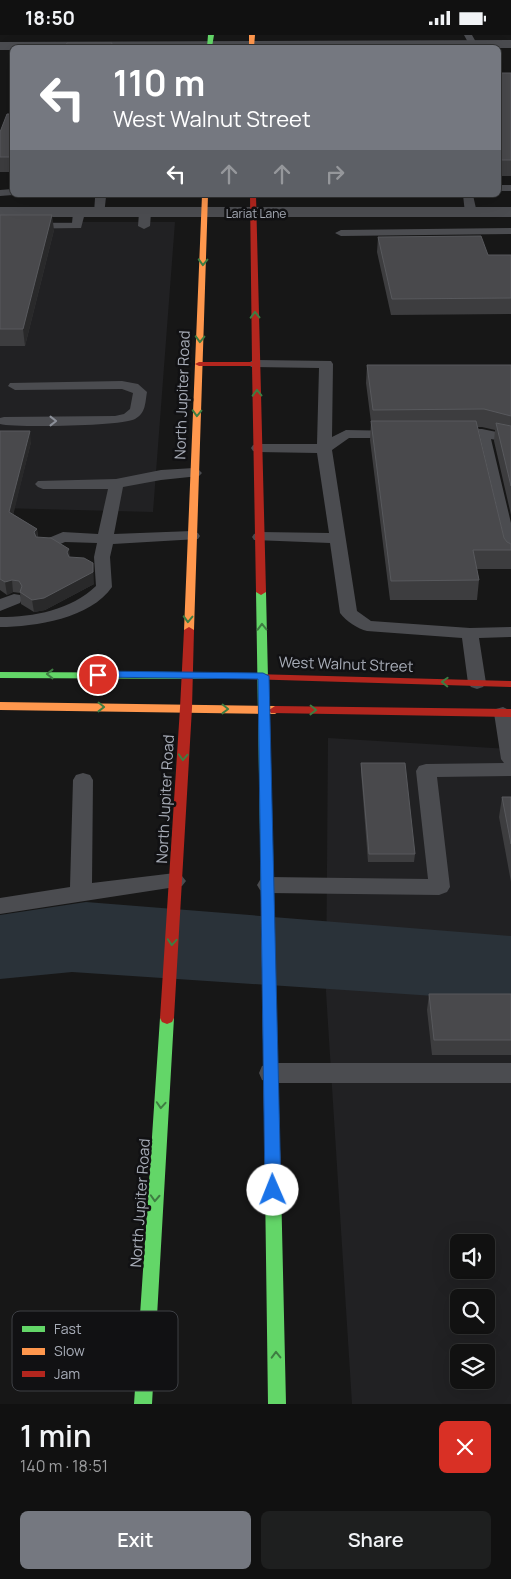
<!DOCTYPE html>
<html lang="en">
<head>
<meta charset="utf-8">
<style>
  body { margin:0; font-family:Manrope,sans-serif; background:#1e1f1f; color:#f1f3f6; height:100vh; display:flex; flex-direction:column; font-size:19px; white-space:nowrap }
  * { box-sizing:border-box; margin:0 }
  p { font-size:16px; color:#9c9d9f }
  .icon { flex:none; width:28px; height:28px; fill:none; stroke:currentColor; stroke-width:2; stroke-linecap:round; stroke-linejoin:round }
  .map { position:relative; height:1369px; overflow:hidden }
  .sheet { display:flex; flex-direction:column; background:#111; flex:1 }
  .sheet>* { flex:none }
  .banner { position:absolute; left:10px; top:10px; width:491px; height:152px; border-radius:8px; box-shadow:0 5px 20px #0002,0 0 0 1px #303131; background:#757880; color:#fff; overflow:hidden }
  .tools { position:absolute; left:450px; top:1199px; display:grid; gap:10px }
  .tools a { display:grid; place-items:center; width:45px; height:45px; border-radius:8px; background:#111; box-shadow:0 5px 20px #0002,0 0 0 1px #303131; font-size:25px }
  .pin { position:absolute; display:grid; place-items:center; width:42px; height:42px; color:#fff; margin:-21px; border:2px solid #fff; border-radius:50%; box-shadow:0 1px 5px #0007 }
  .me { position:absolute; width:55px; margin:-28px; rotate:359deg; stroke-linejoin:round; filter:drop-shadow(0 0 4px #0008) }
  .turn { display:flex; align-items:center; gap:18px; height:105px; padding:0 20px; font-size:22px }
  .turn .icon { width:65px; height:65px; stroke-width:2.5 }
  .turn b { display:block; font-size:35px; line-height:42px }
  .lanes { display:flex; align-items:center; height:48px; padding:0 20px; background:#0003; justify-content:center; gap:25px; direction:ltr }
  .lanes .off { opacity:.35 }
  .round { display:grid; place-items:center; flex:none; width:52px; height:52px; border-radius:8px; background:#1e1f1f }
  .headline { display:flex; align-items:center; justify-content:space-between; height:85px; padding:0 20px }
  h1 { font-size:30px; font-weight:600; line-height:38px }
  .primary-button { display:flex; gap:10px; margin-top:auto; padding:10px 20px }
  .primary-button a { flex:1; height:58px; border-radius:8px; background:#757880; color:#fff; font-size:20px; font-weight:600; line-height:58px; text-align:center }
  .primary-button a+a { background:#1e1f1f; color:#f1f3f6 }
  .status { display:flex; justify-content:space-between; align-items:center; height:35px; padding:0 25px; background:#111; direction:ltr }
  .status svg { height:14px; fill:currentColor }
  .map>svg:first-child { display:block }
</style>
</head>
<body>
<div class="status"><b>18:50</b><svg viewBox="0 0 49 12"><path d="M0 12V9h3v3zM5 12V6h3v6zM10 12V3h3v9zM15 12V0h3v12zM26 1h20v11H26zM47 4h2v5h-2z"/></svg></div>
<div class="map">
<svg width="511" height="1369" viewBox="0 0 511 1369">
  <rect width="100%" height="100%" fill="#171717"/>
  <path fill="#212123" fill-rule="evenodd" d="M0,187H175L153,477L0,473Z
    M328,703L511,714V1369H352L326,957ZM459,1208H486V1235H459ZM459,1262H486V1290H459ZM459,1318H486V1345H459Z"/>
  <path fill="#2a3239" d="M86,867L511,901V966L72,937L0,944V880Z"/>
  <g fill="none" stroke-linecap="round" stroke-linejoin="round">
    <path fill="#4b4c50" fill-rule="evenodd" d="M464,0H472L477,9L476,11H470Z
      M499,150H511V156H499Z
      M12,154L13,160L0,161V155Z
      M92,160H105L106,162L104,180H96L94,178L95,163Z
      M463,160H473L477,178L475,180L471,181L465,178Z
      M79,175L85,178L81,193L0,194V188H72L73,178Z
      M145,175L151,178L150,191L144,194L138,191L139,178Z
      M511,193V199L341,201L335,198L341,195Z
      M256,325L331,326L333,329L332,402L346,395L400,396L402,399L400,402L395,403H349L332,415L357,576L371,586L470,593L511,592V602L479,603L486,648L483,652L477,654L471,652L468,648L462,603L367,596C358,594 346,586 340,578L330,508L254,505L252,502L254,499L260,497L329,498L317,418L258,417L253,416L251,413L253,410L258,409H317L319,333L251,332L249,329L251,326Z
      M122,346L138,349L147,357C145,368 146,378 135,384C124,391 15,393 0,389V383L4,382L115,381L124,379L130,374L133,358L122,354L15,355L8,351L10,348Z
      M455,394H482L511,400V408L491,404L511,488V527L505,525L503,522L476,402L450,401L448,398L450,395Z
      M194,433L199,435L202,438L199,441L161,445L123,452L114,499L192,496L198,498L200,501L198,504L113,509L110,522L112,552C91,583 35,592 0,592V582C34,582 71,575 96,551L94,522L97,508L65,507L51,513H39L37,510L39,507L63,497L98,499L108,454H43L38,452L35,449L38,446L116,444L161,435Z
      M14,559L20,560L22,564L20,568L0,576V564Z
      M503,672L511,676V741L437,742L450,852L447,857L439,860L268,858L260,855L257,850L260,845L268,842L428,844L416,736L419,731L426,729L504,728L501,724L494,678L496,674Z
      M83,738L90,740L93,745L92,848L175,838L182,841L186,846L182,851L0,879V863L70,852L73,745L76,740Z
      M271,1028H511V1048H271L262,1045L259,1038L262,1031Z"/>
    <path fill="#4b4c50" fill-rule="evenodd" d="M511,5V13L12,12V15H0V7Z
      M0,172H511V182H0Z"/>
    <path fill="#63d668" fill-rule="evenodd" d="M208,0H214L212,12H207Z
      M261,554L266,557L273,861L272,864H262L261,861L256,557Z
      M0,637L220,638L225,641L220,644L0,643Z
      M167,977L172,979L174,983L152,1369H134L160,983L162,979Z
      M273,1143L278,1145L281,1150L286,1369H268L265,1150L268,1145Z"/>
    <path fill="#ff974d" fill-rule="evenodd" d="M249,0H255L254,12H249Z
      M202,160H208L194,595L189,598L184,595Z
      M0,667L275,671L281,675L275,679L0,675Z
      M267,856L272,858L273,861L281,1150L278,1155L273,1157L268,1155L265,1150L261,861L262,858Z"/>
    <path fill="#b3261e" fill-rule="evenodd" d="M250,160H256L266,557L261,560L256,557L252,331H199L195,329L199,327H252Z
      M189,592L194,595L192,673L174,983L172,987L167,989L162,987L160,983L180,673L184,595Z
      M220,638L511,646V652L216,643L215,641L216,639Z
      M275,671L511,674V682L271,678L269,675Z"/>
  </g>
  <path fill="#3d3d3f" d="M499,38H511V141H499Z
    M12,79V137H0V97Z
    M0,180L54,195L25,311H0Z
    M378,202L488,220H511V279L391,280L377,217Z
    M367,330H511V480L494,406L495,395L482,392H478L504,503L507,507L511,509V534H477L479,545L477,565H390L370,405L371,387L366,348Z
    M0,396L31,407L13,479L37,494L38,502L70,522L94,549L45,575L34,577L21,569L20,558L13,557L7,560L0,555Z
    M361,728L415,819L414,827H368L361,737Z
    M502,762H511V847L499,782Z
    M429,959H511V1020H432L427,975Z"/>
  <path fill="#29292a" d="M52,180L54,195L25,311L23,294Z
    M30,396L31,407L11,489L9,477Z
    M37,494L38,506L34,497Z
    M69,514L71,526L67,517Z
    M93,528L94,549L45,575L34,577L32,565Z
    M12,545L13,557L7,560L5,547Z"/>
  <path fill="#49494c" stroke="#58595d" d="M67,8H112L111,12H65Z
    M499,38H511V125H499Z
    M7,79H12V122H0V97Z
    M0,180H52L23,294H0Z
    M481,201L488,220H511V263L392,264L378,202Z
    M367,330H511V381L484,374L373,375Z
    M371,386H476L504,503L507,507L511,509V515H473L479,545L391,546Z
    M496,388L511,391V451Z
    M0,396H30L9,477L37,494L34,497L36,502L51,503L69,514L67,517L69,522L84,523L93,528V537L44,563L32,565L20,557L22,551L19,546L12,545L5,547L0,544Z
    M361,728H405L415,819H369Z
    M502,762H511V809Z
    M429,959H511V1005H434Z"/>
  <defs><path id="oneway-chevron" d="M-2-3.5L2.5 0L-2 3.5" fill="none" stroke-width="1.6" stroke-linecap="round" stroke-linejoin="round" transform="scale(1.25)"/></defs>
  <g stroke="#3e7d42">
    <use href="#oneway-chevron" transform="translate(203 227) rotate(92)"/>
    <use href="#oneway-chevron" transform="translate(255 280) rotate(-91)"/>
    <use href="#oneway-chevron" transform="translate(200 304) rotate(92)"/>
    <use href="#oneway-chevron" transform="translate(257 358) rotate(-91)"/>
    <use href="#oneway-chevron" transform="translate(197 378) rotate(92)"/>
    <use href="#oneway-chevron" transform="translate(188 584) rotate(92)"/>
    <use href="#oneway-chevron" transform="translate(262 592) rotate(-91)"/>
    <use href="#oneway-chevron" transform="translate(50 639) rotate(180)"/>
    <use href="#oneway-chevron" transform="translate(445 647) rotate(-178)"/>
    <use href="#oneway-chevron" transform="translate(101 672) rotate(1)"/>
    <use href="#oneway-chevron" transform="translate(225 674) rotate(1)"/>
    <use href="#oneway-chevron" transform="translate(313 675) rotate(1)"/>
    <use href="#oneway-chevron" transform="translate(183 722) rotate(93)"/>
    <use href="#oneway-chevron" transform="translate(172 907) rotate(94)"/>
    <use href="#oneway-chevron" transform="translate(161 1070) rotate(94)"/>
    <use href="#oneway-chevron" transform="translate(155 1163) rotate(93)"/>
    <use href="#oneway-chevron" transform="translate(276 1320) rotate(-91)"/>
  </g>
  <use stroke="#8c9099" href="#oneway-chevron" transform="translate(53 386)"/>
  <path fill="#1a73e8" stroke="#114b97" d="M98,636L263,638L269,641L281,1155L279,1160L273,1162L268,1160L265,1155L258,644L94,642L93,640L94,637Z"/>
  <g text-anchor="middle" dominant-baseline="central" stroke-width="5" stroke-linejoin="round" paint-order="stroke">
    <g font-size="12" fill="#a8adb8" stroke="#111113">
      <text x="256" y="178">Lariat Lane</text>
    </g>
    <g font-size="15" fill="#a8adb8" stroke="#111113">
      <text transform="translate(182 360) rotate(-88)">North Jupiter Road</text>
      <text transform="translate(346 629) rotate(2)">West Walnut Street</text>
      <text transform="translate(165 764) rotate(-87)">North Jupiter Road</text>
      <text transform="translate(140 1168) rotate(-86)">North Jupiter Road</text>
    </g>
  </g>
  <rect x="12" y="1276" width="166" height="80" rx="8" fill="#111113" stroke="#3e4045" stroke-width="1"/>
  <rect x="22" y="1291" width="23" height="6" fill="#63d668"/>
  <rect x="22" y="1313" width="23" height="7" fill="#ff974d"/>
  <rect x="22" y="1336" width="23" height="6" fill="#b3261e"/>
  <g font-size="14" fill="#a8adb8">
    <text x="54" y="1299">Fast</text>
    <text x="54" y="1321">Slow</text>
    <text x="54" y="1344">Jam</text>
  </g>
</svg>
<div class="tools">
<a><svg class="icon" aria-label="sound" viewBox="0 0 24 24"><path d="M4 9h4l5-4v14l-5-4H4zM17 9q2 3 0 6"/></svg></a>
<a><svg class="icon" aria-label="search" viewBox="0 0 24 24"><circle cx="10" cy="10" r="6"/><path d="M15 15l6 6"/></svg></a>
<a><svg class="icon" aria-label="layers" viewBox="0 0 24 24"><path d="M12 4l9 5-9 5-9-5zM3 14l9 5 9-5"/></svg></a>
</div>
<div class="pin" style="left:98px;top:640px;background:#d93025"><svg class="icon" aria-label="arrive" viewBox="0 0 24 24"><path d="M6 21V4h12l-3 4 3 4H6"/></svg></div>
<svg class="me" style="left:273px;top:1155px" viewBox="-20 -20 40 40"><circle r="19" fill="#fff"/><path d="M0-13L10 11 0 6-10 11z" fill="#1a73e8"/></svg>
<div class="banner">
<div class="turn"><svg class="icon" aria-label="left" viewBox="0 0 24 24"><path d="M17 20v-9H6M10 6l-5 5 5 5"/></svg><div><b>110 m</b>West Walnut Street</div></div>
<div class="lanes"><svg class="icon" aria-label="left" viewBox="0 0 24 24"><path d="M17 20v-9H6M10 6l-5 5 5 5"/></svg><svg class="icon off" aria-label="ahead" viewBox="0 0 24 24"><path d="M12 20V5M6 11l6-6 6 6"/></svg><svg class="icon off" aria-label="ahead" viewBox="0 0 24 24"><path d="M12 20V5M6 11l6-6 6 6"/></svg><svg class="icon off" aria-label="right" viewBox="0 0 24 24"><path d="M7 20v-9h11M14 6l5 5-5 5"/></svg></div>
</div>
</div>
<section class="sheet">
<div class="headline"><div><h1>1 min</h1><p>140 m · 18:51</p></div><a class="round" style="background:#d93025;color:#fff"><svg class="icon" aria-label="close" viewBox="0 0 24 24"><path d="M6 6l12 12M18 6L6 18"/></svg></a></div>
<div class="primary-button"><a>Exit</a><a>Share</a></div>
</section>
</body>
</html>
